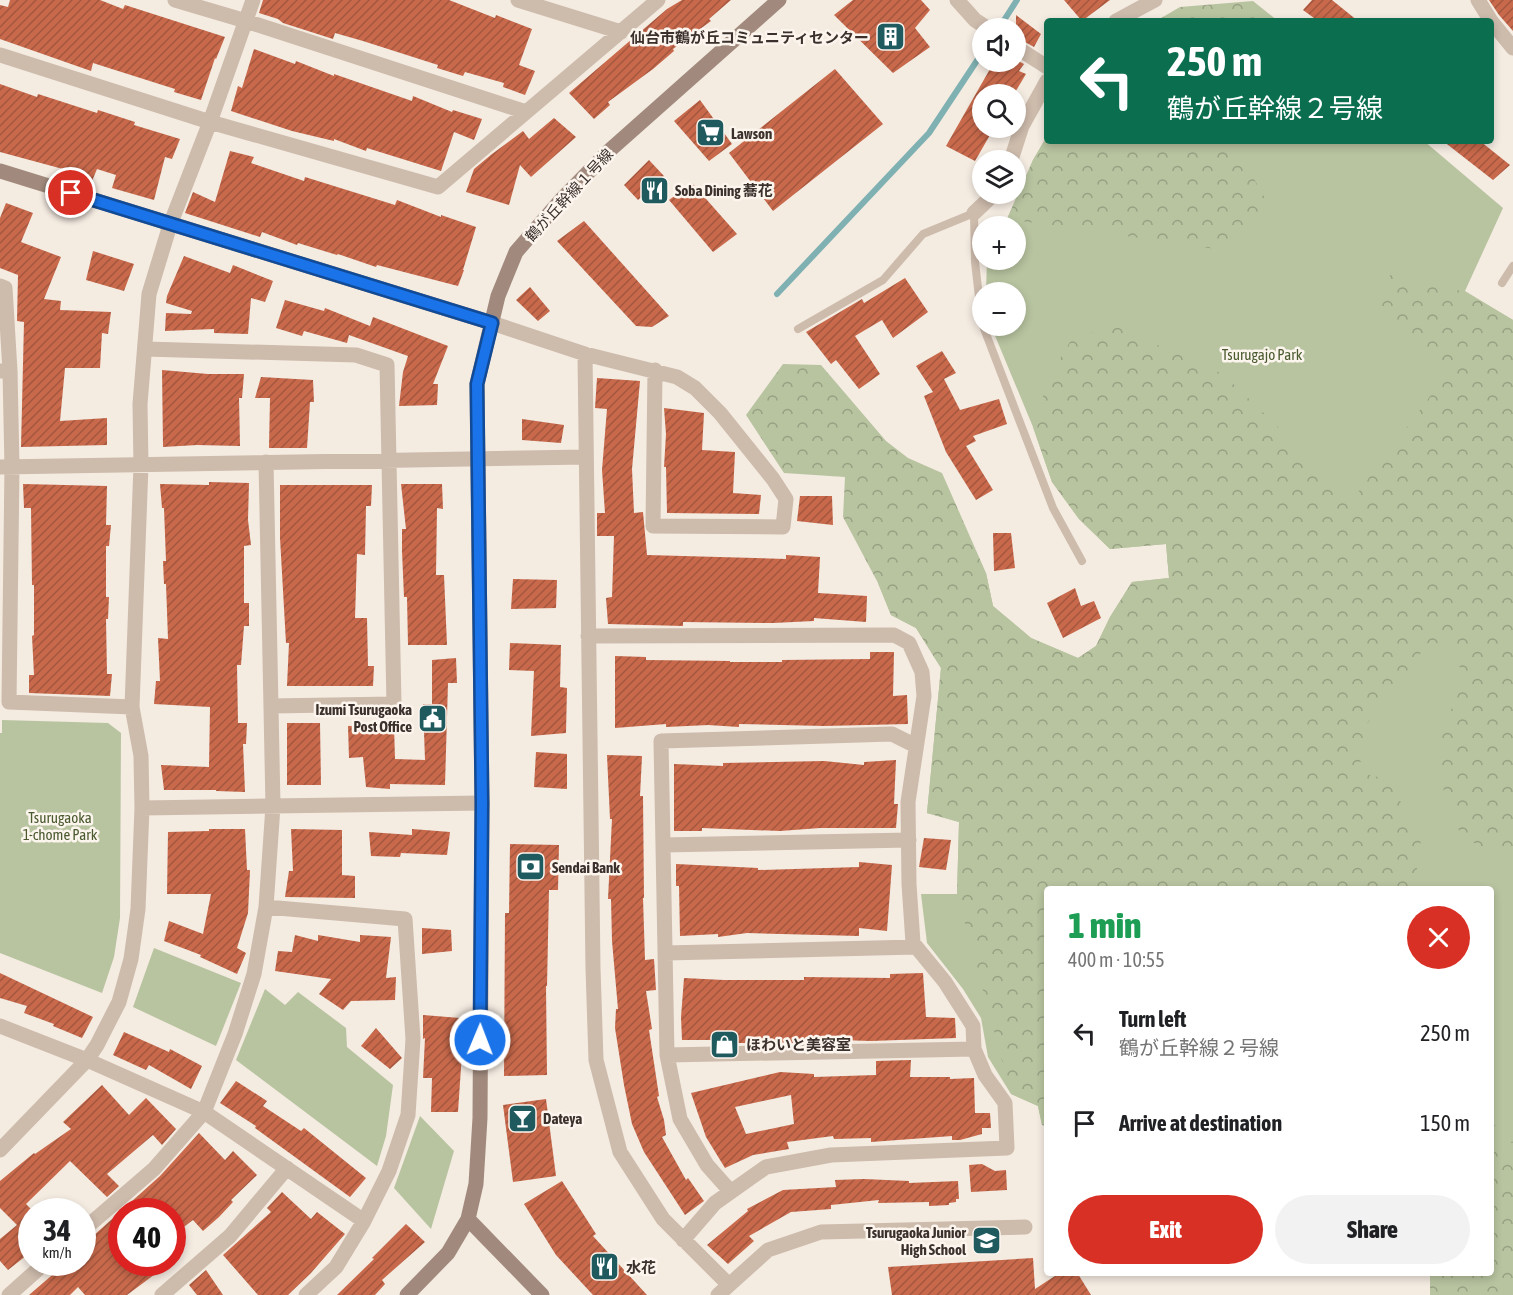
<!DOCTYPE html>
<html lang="en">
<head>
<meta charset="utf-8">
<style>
  body { margin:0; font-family:"Asap Condensed","Noto Sans JP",sans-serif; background:#f2f2f2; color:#202124; height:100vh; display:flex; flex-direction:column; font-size:22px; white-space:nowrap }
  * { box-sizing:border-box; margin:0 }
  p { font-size:20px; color:#757577 }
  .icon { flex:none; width:33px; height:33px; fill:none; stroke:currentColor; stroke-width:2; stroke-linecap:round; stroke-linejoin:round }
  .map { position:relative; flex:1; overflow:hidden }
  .sheet { position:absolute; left:1044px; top:886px; width:450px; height:390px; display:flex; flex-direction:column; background:#fff; border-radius:6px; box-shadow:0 3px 9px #0003 }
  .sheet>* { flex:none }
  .guide { position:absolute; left:1044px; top:18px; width:450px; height:126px; border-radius:6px; box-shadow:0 3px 9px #0003; background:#0b6e4f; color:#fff; overflow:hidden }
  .tools { position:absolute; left:972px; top:18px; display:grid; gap:12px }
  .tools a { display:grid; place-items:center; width:54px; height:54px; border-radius:50%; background:#fff; box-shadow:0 3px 9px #0003; font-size:30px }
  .speed { position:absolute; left:18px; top:1198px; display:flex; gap:12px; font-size:30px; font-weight:700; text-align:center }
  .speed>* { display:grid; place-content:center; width:78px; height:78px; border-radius:50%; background:#fff; box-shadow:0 3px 9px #0003; line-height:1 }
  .speed small { font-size:15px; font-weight:400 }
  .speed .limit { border:9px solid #d22; background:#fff; color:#111 }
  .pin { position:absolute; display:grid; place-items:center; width:51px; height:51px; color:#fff; margin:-26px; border:3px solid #fff; border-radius:50%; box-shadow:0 2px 6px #0007 }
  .me { position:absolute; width:66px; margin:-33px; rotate:1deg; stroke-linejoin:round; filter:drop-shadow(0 0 4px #0008) }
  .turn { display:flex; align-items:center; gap:21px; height:126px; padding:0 24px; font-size:27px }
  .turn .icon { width:78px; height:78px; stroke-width:2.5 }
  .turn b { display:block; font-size:42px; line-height:51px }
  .round { display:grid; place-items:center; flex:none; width:63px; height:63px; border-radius:32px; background:#f2f2f2 }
  .overview { display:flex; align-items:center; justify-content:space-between; height:102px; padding:0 24px }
  h1 { font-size:36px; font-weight:800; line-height:45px; color:#1e9e55 }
  .action { display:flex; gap:12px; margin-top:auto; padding:12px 24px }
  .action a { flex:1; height:69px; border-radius:36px; background:#d93025; color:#fff; font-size:24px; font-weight:800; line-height:69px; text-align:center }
  .action a+a { background:#f2f2f2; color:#202124 }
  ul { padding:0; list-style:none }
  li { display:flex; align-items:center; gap:18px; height:90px; padding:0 24px }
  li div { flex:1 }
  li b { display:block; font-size:22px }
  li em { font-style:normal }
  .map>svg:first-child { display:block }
</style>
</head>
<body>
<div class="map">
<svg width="1513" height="1295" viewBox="0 0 1513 1295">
  <defs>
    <pattern id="forest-crowns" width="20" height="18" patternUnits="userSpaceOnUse" patternTransform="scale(1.5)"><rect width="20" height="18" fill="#b8c4a0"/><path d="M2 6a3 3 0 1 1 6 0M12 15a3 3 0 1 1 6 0" fill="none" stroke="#97a083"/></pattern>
    <pattern id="building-hatch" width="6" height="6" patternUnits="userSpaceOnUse" patternTransform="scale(1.5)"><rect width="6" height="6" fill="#c8694b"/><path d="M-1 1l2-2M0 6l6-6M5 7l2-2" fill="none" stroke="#a4573f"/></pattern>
  </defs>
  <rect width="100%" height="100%" fill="#f4ebe1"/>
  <path fill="#b8c4a0" d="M1047,136V141H1424L1503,208L1465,291L1513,320V1295H1430V1274H1491V890H1047V1126L1042,1125L1038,1106L1011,1094L988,1057L981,1018L963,989L927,943L921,894H957L959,822L927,813L941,668L916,628L891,615L878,583L986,573L993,606L1031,638L1078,658L1096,646L1110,617L1132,582L1169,578L1166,544L1110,549L1079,519L1052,482L1033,427L991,326H1016V292H986L987,260H1016V226H997L1007,219L1033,160Z
    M2,720L108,723L121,733L120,918L114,957L102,993L0,953V733H2Z
    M154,948L241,983L216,1046L133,1007Z
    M265,989L285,1005L298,992L346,1028L347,1047L393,1085L386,1136L377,1166L236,1060Z
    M420,1116L454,1151L431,1229L394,1188Z"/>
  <path fill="url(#forest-crowns)" d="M1253,1L1278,21H1156L1180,7Z
    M1047,136V141H1248L1239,152L1272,211L1216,249L1007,219L1033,160Z
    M1391,274L1465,292L1513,320V864L1461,836L1444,792L1437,741L1465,679L1451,647L1430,641L1366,725L1359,772L1389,780L1421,840L1414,889L1047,890V1126L1042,1125L1038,1106L1011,1094L957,894L959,822L927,813L941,668L916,628L891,615L878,583L843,517L845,477L784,473L746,415L783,364L821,365L886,441L908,458L942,473L986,573L993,606L1031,638L1078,658L1096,646L1110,617L1132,582L1169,578L1166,544L1110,549L1079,519L1052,482L1033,427L1050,375L1073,337L1117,327L1223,374L1353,499L1446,375L1376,301Z
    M1491,1109L1500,1149L1513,1141V1295H1430V1274H1491Z"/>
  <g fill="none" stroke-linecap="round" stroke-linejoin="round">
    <path stroke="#7fb0b2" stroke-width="6" d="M999,28L1017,0
      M777,294L929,133L982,53"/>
  </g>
  <path fill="url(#building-hatch)" fill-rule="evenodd" d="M10,0H100L123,9L125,5L225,37L216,59L215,58L201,100L174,92L175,89L93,63L91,71L0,39V5L8,7Z
    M263,0H449L495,18L496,15L532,29L519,65L535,71L525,95L503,87L504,83L465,72L463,76L437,68L438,65L363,41L335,33L333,39L283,23L278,19L259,13Z
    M682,0H731L709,19L711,21L673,49L674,51L653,69L608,102L610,105L594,119L569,93L667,9Z
    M853,0H921L930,10L915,28L930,47L893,73L834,15Z
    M1064,0H1110L1082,21Z
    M1312,0H1332L1358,21H1318L1303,10Z
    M1489,0H1513V31L1499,15Z
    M1016,15L1041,34L1034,47L1016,37Z
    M254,49L295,64L296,61L334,76V74L412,101L413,96L452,112L453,110L482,119L474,140L454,132L441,171L367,148L366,151L334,139V141L292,131L231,111L238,86L242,88Z
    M994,62H1020L1024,64L1019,71L1026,74L1014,94H982V128H994L975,161L946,146Z
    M835,69L883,124L773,211L729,153Z
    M0,84L37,97L38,94L97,113L98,110L135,122L134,125L180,139L172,159L165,157L154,200L112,188L116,175L97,169L92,181L73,175L74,172L0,152Z
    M700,100L732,144L709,161L674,121Z
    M554,118L576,137L531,177L520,165L509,205L466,192L474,169L492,154L523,131L529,139Z
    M1443,141H1480L1510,165L1493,180Z
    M230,151L254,157L251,163L304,181L305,177L395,205L397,200L441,217V215L476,227L463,270H464L458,286L377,265L376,267L338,254L337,255L298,243L297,245L262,232L260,237L185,213L193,192L215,202Z
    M649,160L664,176L638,200L624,185Z
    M692,183L737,234L713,252L669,200Z
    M6,203L33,213L21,242L61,257L44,299L61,301L60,310L111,312L108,334L102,333L100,368H65L60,421L107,418V445L21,447L24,322L17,321L18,275L0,268V218Z
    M584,221L669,316L652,327L636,326L557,241Z
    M93,251L134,264L124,291L86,280Z
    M184,256L230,273L233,265L273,281L265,302L251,298L248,334L214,333V329L165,331L166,313L191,314L192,311L166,303L167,296Z
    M905,278L928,312L893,338L882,320L855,336L880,374L859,389L836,360L831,364L806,332L862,299L864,303Z
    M530,287L550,311L538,321L516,300Z
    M285,300L324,311L325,308L370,326L373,317L448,346L433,384H438L437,405L399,406L403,372L408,356L349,335L347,343L304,331L302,336L276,328Z
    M942,351L956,373L944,379L960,410L999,399L1007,424L973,436L976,441L966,446L993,490L976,500L946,452L924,396L933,392L916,366Z
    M162,370L208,374H244L242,398H239L240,446L197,445L163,447Z
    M261,377L313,380L314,402H310L307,448H269L270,398H255Z
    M597,378L640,381L632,469L634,513L643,512L647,555L786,559V555L820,557L818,593L867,596L866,622L814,618V621L773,623L683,622V626L608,624L606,598L612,597L614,536H597V513H605L602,470L607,409L595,408Z
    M664,408L704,413L702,450L735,452L733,493L761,495L759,514L667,513L666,467H664L666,434Z
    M522,419L564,425L561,443L522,440Z
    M209,482L249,483L248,520L251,545L244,546V603H249V626H244L241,665H237L238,723H247L246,744H243L245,792L216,791V790H164L161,765L209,767L210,707L154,704L156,681H160L158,638L168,639L166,584H164L163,561H166L164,508H162L160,484L209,485Z
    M23,484L107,486L106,525H111L109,546H106V597H109L108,619H106L107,674H112L110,696L29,693V675H34L32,636L34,635V585H32L31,508H24Z
    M401,484H442L443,509L437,508L436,575H444L447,645H408L407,597H404L402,551V529H406Z
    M280,485H372L371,506H366L365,555L357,554L355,618H367L368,666H374L373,686H287L289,643H286L280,538Z
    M800,496H832L833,525L797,521Z
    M993,533H1011L1015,568L994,571Z
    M513,579L557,580L556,608L511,609Z
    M1075,588L1081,606L1094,601L1101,618L1063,638L1047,603Z
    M510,643L561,645L560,687L567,688L566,733L531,736L534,671L509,670Z
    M870,652H894L893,696L907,695L908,724L824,726L739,724V727L708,725L666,727V724L615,728V656L646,657V660L730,661V662H782V660L870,659Z
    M456,658L457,683H448L445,785L390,784V789L366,787L363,757L349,758L348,726L394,725L395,759L425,760L423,704H432V660Z
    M287,723H320L321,785H287Z
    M536,752L567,754V789L534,787Z
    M607,755L642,756L640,796H643L644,898H643L645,960L654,959L656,990L646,991L652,1029L649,1030L659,1096L657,1097L664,1120L666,1135L662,1137L686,1180L688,1178L704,1201L685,1215L644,1152L632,1124L624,1085L615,1028L616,1009H618L612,941L611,899H608L612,819H610Z
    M896,760L894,804H898L896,828H820L780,831L702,828V831H674V764L723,766V763L824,761L864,765V762Z
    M209,829H245L247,870H250L248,913L237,948L246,953L237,974L200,957L201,955L164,941L169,921L203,934L211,894H167L168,832L209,831Z
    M291,829L342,830V875L355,876V898L285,897L289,871H293Z
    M412,829L450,832L447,855L401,853L400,857L371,856L369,832L412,835Z
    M924,838L951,840L946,870L919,867Z
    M510,844L559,845L558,890H549L547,986H546L547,1075L504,1076L505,913H509Z
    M859,862L892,865L887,931L859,928V936L747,933L718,937V934L680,936L679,886H676V864L758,868V870L859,867Z
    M422,928L451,930L452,951L422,954Z
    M295,935L318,941V935L360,942V935L391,937L386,978L396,977L395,1000L351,1001L343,1010L319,994L331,979L275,971L278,951L292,952Z
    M0,973L93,1017L82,1038L53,1026L54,1024L24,1013L27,1006L0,998Z
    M923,973L926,1017L955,1018L956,1038L871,1041L806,1039V1043H731V1040H682L681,1017L684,978L724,980H804V977L890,978V974Z
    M423,1015L460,1018L459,1053H462L458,1112H431L432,1078H423L425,1038L423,1039Z
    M376,1028L402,1058L390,1069L361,1046Z
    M124,1032L169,1052L170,1049L202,1066L191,1089L149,1065L146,1070L113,1055Z
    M911,1060L910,1077H950V1079L974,1078L975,1113H990L991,1128H982V1134L960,1140H952V1136L871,1142V1138L834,1139L833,1136L787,1142L789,1149L753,1155L725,1168L706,1137L691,1093L780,1072L814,1074V1077L876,1075V1061ZM791,1095L794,1124L746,1134L735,1107Z
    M236,1081L267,1101L263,1106L301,1131L304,1128L366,1178L350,1197L255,1128L256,1126L220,1103Z
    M102,1085L129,1115L146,1098L176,1129L162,1145L153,1135L107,1174L119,1186L107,1197L70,1161L26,1204L32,1210V1251L8,1270L0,1261V1239L17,1225L0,1208V1181L34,1153L35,1154L71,1129L63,1122Z
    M546,1099L556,1176L513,1182L503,1105Z
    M199,1133L225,1160L233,1151L257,1175L231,1200L233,1202L219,1217L203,1231L193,1220L172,1236V1212H122V1263H170L127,1295H85L78,1287L70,1295H29L58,1270L54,1266L55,1263H82V1246L160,1176Z
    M982,1164L995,1171L1006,1170L1007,1190L971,1192L969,1165Z
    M864,1179L909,1181V1183L958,1181L959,1199H956V1202L949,1203V1205L929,1206V1202L878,1203L879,1200L831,1205V1209L791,1212L749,1236L754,1241L728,1264L707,1245L748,1211L747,1209L783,1190L836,1187L835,1180Z
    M562,1181L596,1234L593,1236L647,1295H593L556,1255L524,1204Z
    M282,1192L311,1219L317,1212L345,1234L311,1273L288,1295H258L223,1255L271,1212L267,1208Z
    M406,1224L425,1242L382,1280L385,1284L375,1295H337L374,1259L372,1258Z
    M1033,1258L1035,1289L1058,1274H1078L1091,1295H892L888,1267Z
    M206,1270L223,1295H197L189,1285Z"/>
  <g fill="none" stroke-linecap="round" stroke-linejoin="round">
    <path stroke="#cdbbac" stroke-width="8" d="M1502,283L1513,266
      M983,326L1053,508L1082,561
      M798,329L883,280L923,234L974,213L975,262L982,323"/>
    <path stroke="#cdbbac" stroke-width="15" d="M175,0L246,21L526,112
      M518,0L621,32
      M957,0L975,20L987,28
      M1478,0L1491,21
      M1116,21L1155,0
      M1491,21L1513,48
      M1016,47L1047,67
      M0,55L210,122L438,187L658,0
      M1011,160L1022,126L1047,81
      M974,213L994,194
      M0,286L5,288L10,371H0
      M492,323L585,354L677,377L695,388L720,413L773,479L786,499L783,527L653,526L655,370
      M145,349L356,355L387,365L394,704L271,706
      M585,354L593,968L596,1060L620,1152L663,1219L729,1285
      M10,371L12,467L9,702L132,707
      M266,462L273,806L266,907L405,919L413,1039L408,1115L389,1171L364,1221L336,1267L306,1295
      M0,467L586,457
      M588,636L894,635L909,643L922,672L924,696L908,802L909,884L913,943L945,982L973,1026L974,1049L985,1075L1005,1103L1007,1148L831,1155L766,1167L715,1203L683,1240
      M142,808L482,803
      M663,845L909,840
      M665,953L916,947
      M0,1026L87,1060L204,1112L364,1221
      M667,1055L974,1049
      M0,1150L87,1060L97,1045L119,1002L131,959L138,909L142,808L141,756L132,707L141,465L140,404L149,294L170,225L210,122L253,0
      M731,1192L707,1165L680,1119L667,1055L661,741L892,734L916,746
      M82,1231L154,1169L204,1112L235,1034L254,974L266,907
      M9,1295L45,1263
      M162,1295L230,1236L287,1168
      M718,1295L768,1250L821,1232L1025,1227"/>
    <path stroke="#a18a7d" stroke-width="15" d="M0,171L492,323
      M468,1219L542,1295
      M407,1295L448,1253L468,1219L476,1184L480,1118L482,803L477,384L498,296L516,252L562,199L610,150L779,0"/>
  </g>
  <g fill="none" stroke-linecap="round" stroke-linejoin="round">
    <defs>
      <path id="route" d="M71,193L492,323L477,384L482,804L480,1040"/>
    </defs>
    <use href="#route" stroke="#114b97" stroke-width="15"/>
    <use href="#route" stroke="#1a73e8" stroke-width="10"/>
  </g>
  <defs>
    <symbol id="building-square" viewBox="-11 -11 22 22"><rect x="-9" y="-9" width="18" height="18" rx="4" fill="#1f5a5e" stroke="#fbf5ee"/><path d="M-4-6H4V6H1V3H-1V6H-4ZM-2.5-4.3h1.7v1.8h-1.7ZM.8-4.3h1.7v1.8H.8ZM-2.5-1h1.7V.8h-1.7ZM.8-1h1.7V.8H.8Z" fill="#fff"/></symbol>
    <symbol id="supermarket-square" viewBox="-11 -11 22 22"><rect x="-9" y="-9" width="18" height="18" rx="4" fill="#1f5a5e" stroke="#fbf5ee"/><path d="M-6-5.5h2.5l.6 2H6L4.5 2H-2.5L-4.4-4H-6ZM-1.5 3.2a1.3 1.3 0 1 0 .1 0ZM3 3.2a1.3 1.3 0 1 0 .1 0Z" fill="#fff"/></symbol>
    <symbol id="restaurant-square" viewBox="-11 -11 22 22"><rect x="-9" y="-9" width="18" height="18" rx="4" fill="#1f5a5e" stroke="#fbf5ee"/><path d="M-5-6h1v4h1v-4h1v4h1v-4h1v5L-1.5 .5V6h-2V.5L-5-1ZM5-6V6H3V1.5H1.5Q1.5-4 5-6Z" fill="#fff"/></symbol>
    <symbol id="civic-square" viewBox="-11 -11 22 22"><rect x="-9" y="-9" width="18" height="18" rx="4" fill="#1f5a5e" stroke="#fbf5ee"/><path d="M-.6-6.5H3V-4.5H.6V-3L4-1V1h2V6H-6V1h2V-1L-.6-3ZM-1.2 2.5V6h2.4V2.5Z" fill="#fff"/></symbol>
    <symbol id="bank-square" viewBox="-11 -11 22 22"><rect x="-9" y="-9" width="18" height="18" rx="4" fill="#1f5a5e" stroke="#fbf5ee"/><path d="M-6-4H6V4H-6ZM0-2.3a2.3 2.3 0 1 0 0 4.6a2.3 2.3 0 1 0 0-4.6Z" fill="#fff"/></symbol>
    <symbol id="shop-square" viewBox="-11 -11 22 22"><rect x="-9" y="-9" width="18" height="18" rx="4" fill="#1f5a5e" stroke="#fbf5ee"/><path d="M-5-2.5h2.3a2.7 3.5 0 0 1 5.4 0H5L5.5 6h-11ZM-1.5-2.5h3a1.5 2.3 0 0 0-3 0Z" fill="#fff"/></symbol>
    <symbol id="bar-square" viewBox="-11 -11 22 22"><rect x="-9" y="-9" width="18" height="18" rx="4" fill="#1f5a5e" stroke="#fbf5ee"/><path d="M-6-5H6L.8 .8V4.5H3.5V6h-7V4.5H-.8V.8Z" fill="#fff"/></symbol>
    <symbol id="school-square" viewBox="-11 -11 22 22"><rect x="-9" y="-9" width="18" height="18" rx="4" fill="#1f5a5e" stroke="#fbf5ee"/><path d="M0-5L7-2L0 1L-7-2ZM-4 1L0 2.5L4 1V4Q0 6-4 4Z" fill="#fff"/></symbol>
  </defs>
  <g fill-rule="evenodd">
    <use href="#building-square" x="874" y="20" width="33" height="33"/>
    <use href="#supermarket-square" x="694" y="116" width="33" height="33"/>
    <use href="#restaurant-square" x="638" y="174" width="33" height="33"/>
    <use href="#civic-square" x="416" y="702" width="33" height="33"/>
    <use href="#bank-square" x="514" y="850" width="33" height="33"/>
    <use href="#shop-square" x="708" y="1028" width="33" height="33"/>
    <use href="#bar-square" x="506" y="1102" width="33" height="33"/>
    <use href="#school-square" x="970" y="1224" width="33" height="33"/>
    <use href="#restaurant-square" x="588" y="1250" width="33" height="33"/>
  </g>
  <g text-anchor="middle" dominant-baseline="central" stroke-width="5" stroke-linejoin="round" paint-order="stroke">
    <g font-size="15" font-weight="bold" fill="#3b302b" stroke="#fbf5ee" text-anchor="start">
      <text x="869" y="37" text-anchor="end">仙台市鶴が丘コミュニティセンター</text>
      <text x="731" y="133">Lawson</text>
      <text x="675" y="190">Soba Dining 蕎花</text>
      <text x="412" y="709" text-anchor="end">Izumi Tsurugaoka<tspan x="412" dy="17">Post Office</tspan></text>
      <text x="552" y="867">Sendai Bank</text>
      <text x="746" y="1044">ほわいと美容室</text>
      <text x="543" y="1118">Dateya</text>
      <text x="966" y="1232" text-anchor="end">Tsurugaoka Junior<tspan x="966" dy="17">High School</tspan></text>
      <text x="626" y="1267">水花</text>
    </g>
    <g font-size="15" fill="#3b302b" stroke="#fbf5ee">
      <text transform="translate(569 195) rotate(-47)">鶴が丘幹線１号線</text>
    </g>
    <g font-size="15" fill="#4a5a2e" stroke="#fbf5ee">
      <text x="1262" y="354">Tsurugajo Park</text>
      <text x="60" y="817">Tsurugaoka<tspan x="60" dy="17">1-chome Park</tspan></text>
    </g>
  </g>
</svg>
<div class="tools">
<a><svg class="icon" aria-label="sound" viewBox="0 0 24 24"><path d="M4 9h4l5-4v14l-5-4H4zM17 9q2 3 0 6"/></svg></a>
<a><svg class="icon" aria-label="search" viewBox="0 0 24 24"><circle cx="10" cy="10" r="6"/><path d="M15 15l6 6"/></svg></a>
<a><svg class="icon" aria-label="layers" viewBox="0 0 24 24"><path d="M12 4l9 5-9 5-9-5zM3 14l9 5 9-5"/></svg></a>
<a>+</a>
<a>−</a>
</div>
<div class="speed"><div>34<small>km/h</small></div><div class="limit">40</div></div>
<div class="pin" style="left:71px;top:193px;background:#d93025"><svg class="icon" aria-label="arrive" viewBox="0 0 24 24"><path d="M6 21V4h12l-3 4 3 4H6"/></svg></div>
<svg class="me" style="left:480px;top:1040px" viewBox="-20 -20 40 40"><circle r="17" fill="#1a73e8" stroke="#fff" stroke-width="3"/><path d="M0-11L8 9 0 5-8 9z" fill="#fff"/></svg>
<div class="guide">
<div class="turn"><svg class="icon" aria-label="left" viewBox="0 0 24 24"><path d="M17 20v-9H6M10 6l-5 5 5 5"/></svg><div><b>250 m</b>鶴が丘幹線２号線</div></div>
</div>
<section class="sheet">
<div class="overview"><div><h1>1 min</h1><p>400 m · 10:55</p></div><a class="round" style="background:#d93025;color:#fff"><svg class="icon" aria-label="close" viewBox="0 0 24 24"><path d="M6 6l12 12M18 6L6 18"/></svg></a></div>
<ul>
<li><svg class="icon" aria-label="left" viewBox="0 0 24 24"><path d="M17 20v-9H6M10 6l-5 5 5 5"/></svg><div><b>Turn left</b><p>鶴が丘幹線２号線</p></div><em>250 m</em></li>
<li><svg class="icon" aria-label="arrive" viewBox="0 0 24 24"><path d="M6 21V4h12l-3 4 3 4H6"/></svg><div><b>Arrive at destination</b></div><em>150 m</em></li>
</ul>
<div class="action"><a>Exit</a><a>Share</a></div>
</section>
</div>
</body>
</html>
